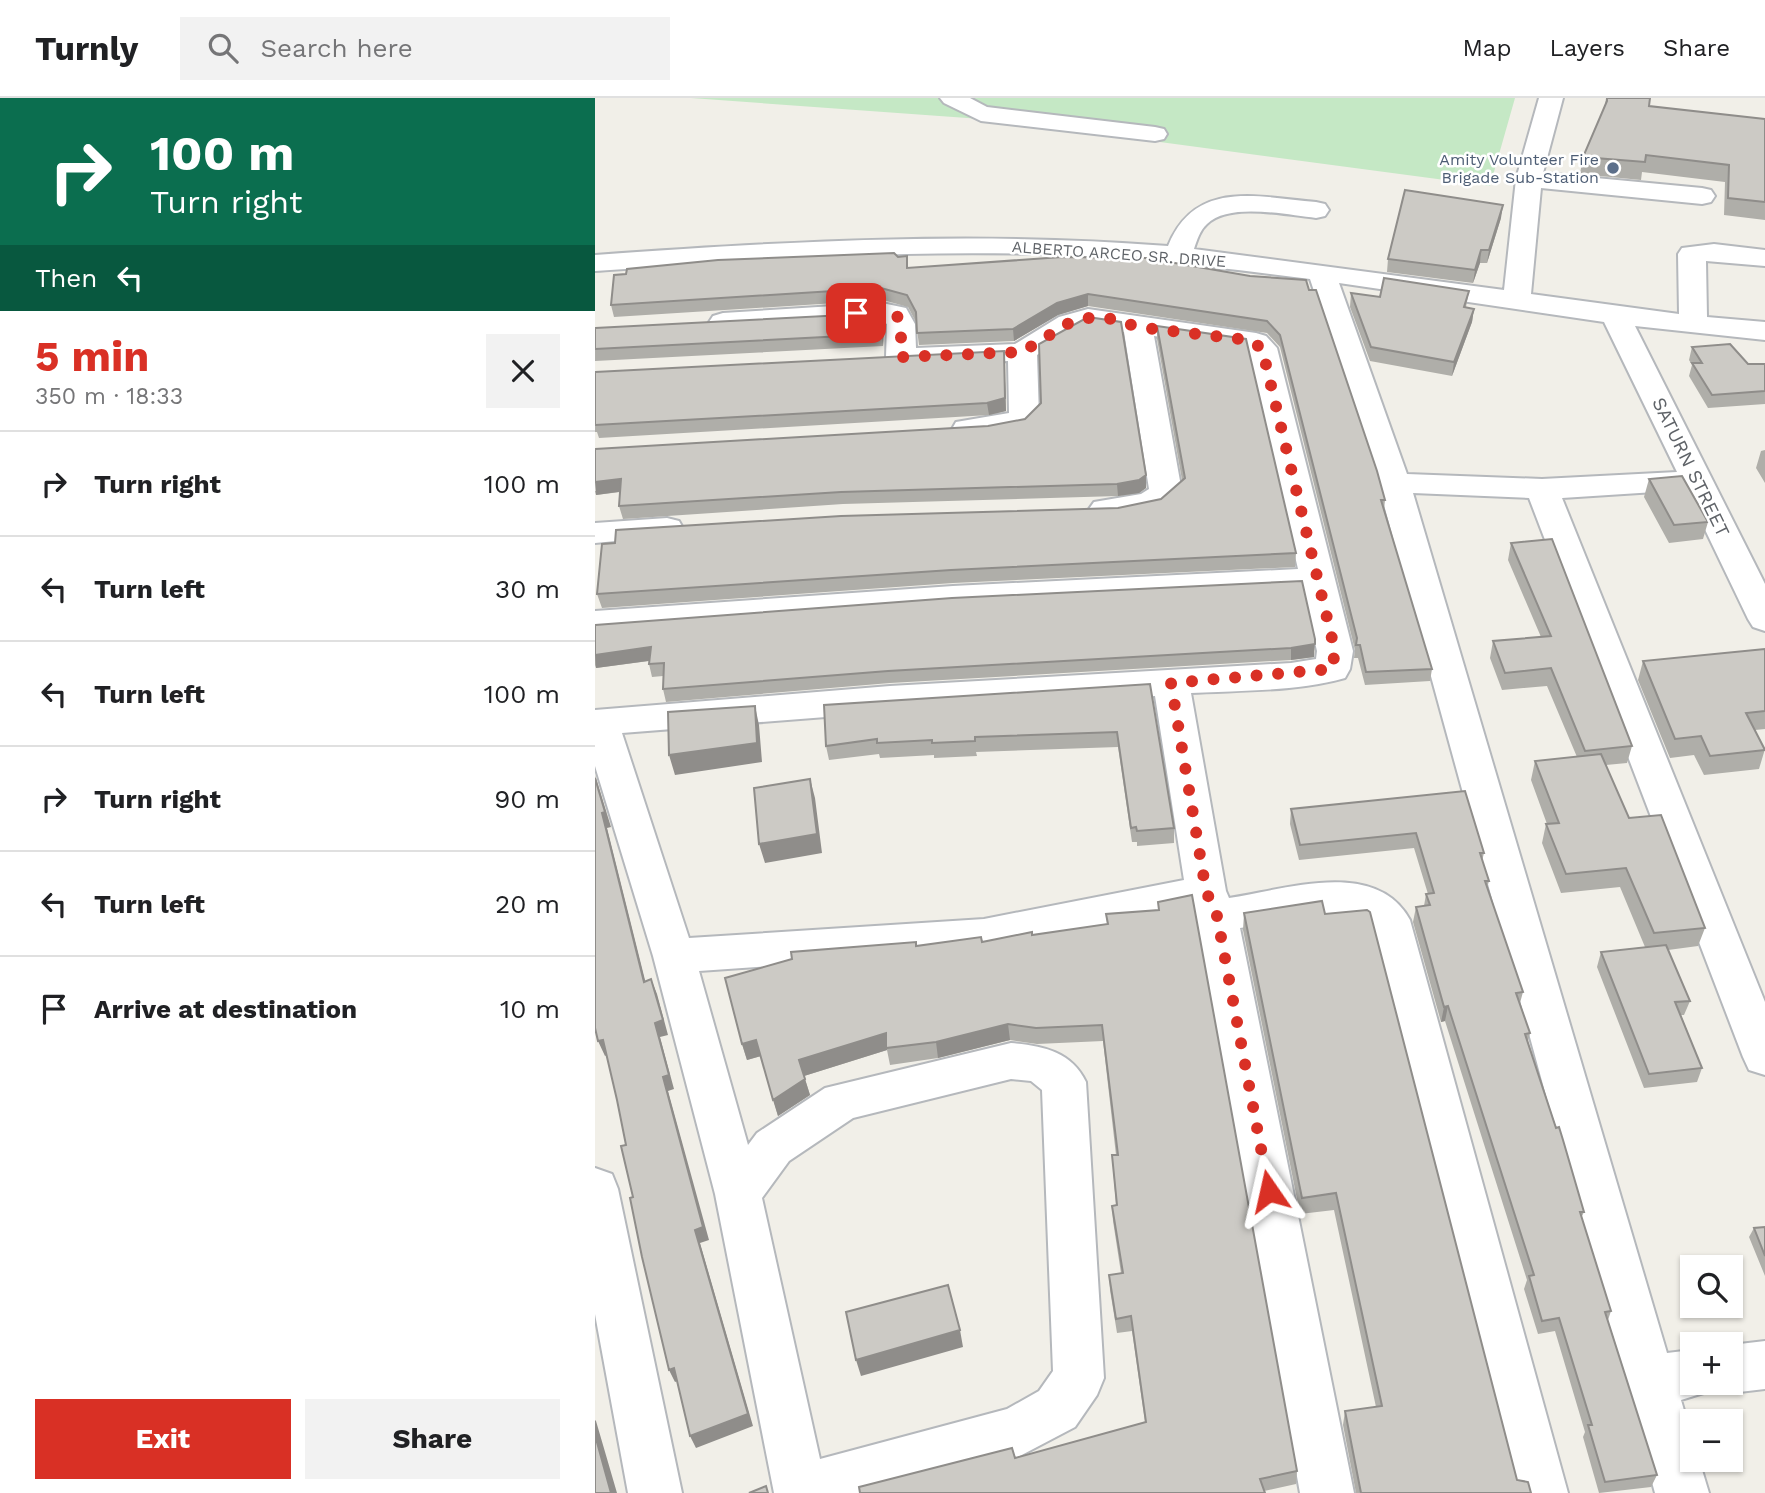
<!DOCTYPE html>
<html lang="en">
<head>
<meta charset="utf-8">
<style>
  body { margin:0; font-family:"Work Sans",sans-serif; background:#f2f2f2; color:#202124; height:100vh; display:flex; flex-direction:column; font-size:26px; white-space:nowrap }
  * { box-sizing:border-box; margin:0 }
  p { font-size:23px; color:#757577 }
  .icon { flex:none; width:38px; height:38px; fill:none; stroke:currentColor; stroke-width:2; stroke-linecap:round; stroke-linejoin:round }
  .map { position:relative; flex:1; overflow:hidden }
  .details { display:flex; flex-direction:column; background:#fff; width:595px }
  .details>* { flex:none }
  .banner { background:#0b6e4f; color:#fff; overflow:hidden }
  .buttons { position:absolute; left:1085px; top:1157px; display:grid; gap:14px }
  .buttons a { display:grid; place-items:center; width:63px; height:63px; border-radius:0px; background:#fff; box-shadow:0 2px 5px #0004; font-size:35px }
  .pin { position:absolute; display:grid; place-items:center; width:60px; height:60px; color:#fff; margin:-30px; border-radius:14px; box-shadow:0 4px 10px #0006 }
  .me { position:absolute; width:77px; margin:-38px; rotate:349deg; stroke-linejoin:round; filter:drop-shadow(0 0 5px #0008) }
  .turn { display:flex; align-items:center; gap:24px; height:147px; padding:0 35px; font-size:32px }
  .turn .icon { width:91px; height:91px; stroke-width:2.5 }
  .turn b { display:block; font-size:49px; line-height:60px }
  .then { display:flex; align-items:center; height:66px; padding:0 35px; background:#0003; gap:14px; font-size:26px }
  .round { display:grid; place-items:center; flex:none; width:74px; height:74px; border-radius:0px; background:#f2f2f2 }
  .summary { display:flex; align-items:center; justify-content:space-between; height:119px; padding:0 35px }
  h1 { font-size:42px; font-weight:700; line-height:52px; color:#d93025 }
  .primary-button { display:flex; gap:14px; margin-top:auto; padding:14px 35px }
  .primary-button a { flex:1; height:80px; border-radius:0px; background:#d93025; color:#fff; font-size:28px; font-weight:700; line-height:80px; text-align:center }
  .primary-button a+a { background:#f2f2f2; color:#202124 }
  ul { padding:0; list-style:none }
  li { display:flex; align-items:center; gap:21px; height:105px; padding:0 35px; border-top:2px solid #e0e0e0 }
  li div { flex:1 }
  li b { display:block; font-size:26px }
  li em { font-style:normal }
  header { display:flex; align-items:center; gap:42px; box-sizing:border-box; height:98px; padding:0 35px; background:#fff; border-bottom:2px solid #e0e0e0 }
  header strong { font-size:33px }
  nav { display:flex; gap:38px; margin-inline-start:auto; font-size:24px }
  .search { width:490px; height:63px; background:#f2f2f2; display:flex; align-items:center; gap:18px; box-sizing:border-box; padding:0 24px; border-radius:0px; color:#757577; font-size:26px }
  main { display:flex; flex:1; min-height:0 }
  .map>svg:first-child { display:block }
</style>
</head>
<body>
<header>
<strong>Turnly</strong>
<div class="search"><svg class="icon" aria-label="search" viewBox="0 0 24 24"><circle cx="10" cy="10" r="6"/><path d="M15 15l6 6"/></svg>Search here</div>
<nav><a>Map</a><a>Layers</a><a>Share</a></nav>
</header>
<main>
<section class="details">
<div class="banner">
<div class="turn"><svg class="icon" aria-label="right" viewBox="0 0 24 24"><path d="M7 20v-9h11M14 6l5 5-5 5"/></svg><div><b>100 m</b>Turn right</div></div>
<div class="then">Then<svg class="icon" aria-label="left" viewBox="0 0 24 24"><path d="M17 20v-9H6M10 6l-5 5 5 5"/></svg></div>
</div>
<div class="summary"><div><h1>5 min</h1><p>350 m · 18:33</p></div><a class="round"><svg class="icon" aria-label="close" viewBox="0 0 24 24"><path d="M6 6l12 12M18 6L6 18"/></svg></a></div>
<ul>
<li><svg class="icon" aria-label="right" viewBox="0 0 24 24"><path d="M7 20v-9h11M14 6l5 5-5 5"/></svg><div><b>Turn right</b></div><em>100 m</em></li>
<li><svg class="icon" aria-label="left" viewBox="0 0 24 24"><path d="M17 20v-9H6M10 6l-5 5 5 5"/></svg><div><b>Turn left</b></div><em>30 m</em></li>
<li><svg class="icon" aria-label="left" viewBox="0 0 24 24"><path d="M17 20v-9H6M10 6l-5 5 5 5"/></svg><div><b>Turn left</b></div><em>100 m</em></li>
<li><svg class="icon" aria-label="right" viewBox="0 0 24 24"><path d="M7 20v-9h11M14 6l5 5-5 5"/></svg><div><b>Turn right</b></div><em>90 m</em></li>
<li><svg class="icon" aria-label="left" viewBox="0 0 24 24"><path d="M17 20v-9H6M10 6l-5 5 5 5"/></svg><div><b>Turn left</b></div><em>20 m</em></li>
<li><svg class="icon" aria-label="arrive" viewBox="0 0 24 24"><path d="M6 21V4h12l-3 4 3 4H6"/></svg><div><b>Arrive at destination</b></div><em>10 m</em></li>
</ul>
<div class="primary-button"><a>Exit</a><a>Share</a></div>
</section>
<div class="map">
<svg width="1170" height="1395" viewBox="0 0 1170 1395">
  <rect width="100%" height="100%" fill="#f1efe8"/>
  <path fill="#c5e8c5" d="M96,0H920L895,88L400,22Z"/>
  <g fill="none" stroke-linecap="round" stroke-linejoin="round">
    <defs>
      <path id="minor" d="M345,0H375L392,9L560,29L569,31L572,36L569,41L560,43L386,23L349,5Z
        M944,0H968L948,75L1107,90L1116,92L1120,98L1116,104L1107,106L946,90L936,196L1084,216L1083,156L1087,150L1119,146L1170,152V168L1111,163L1112,219L1170,224V242L1040,228L1170,486V533L1158,529L1153,521L1091,392L967,400L1170,904V977L1154,972L1148,959L934,400L818,395L1072,1255L1097,1252V1284H1136V1247L1170,1243V1291L1136,1295L1118,1287L1115,1293L1086,1302L1097,1340V1362H1104L1114,1395H1060L783,385L715,181C624,169 532,159 440,156C293,152 146,163 0,173V157C191,143 382,133 573,148C600,81 662,99 721,104L730,106L734,112L730,118L721,120C692,117 634,104 612,126C605,132 602,142 599,151L909,192L921,81ZM744,185L1009,224L1082,374L947,381L812,376Z
        M287,205L311,210L320,226L321,250L420,246L464,219L493,211L661,235L671,238L682,250L758,553L755,571L750,580C700,594 647,592 596,595L631,793L634,800C689,792 781,759 815,822L973,1395H919L775,830L761,817L747,815L645,830L759,1395H705L599,811L389,853L104,873L153,1047L162,1035L230,990L416,945C448,948 476,953 491,984L509,1280L502,1297L480,1329L421,1360L293,1395H179L120,1096L58,858L0,668V612L295,588L696,565L721,561L722,553L708,493L358,510L0,537V513L358,488L703,471L652,251L559,238L587,394C571,418 525,425 499,418L494,411L499,404L546,396L554,391L529,234C480,227 482,232 442,257L444,318C430,338 383,343 361,338L357,331L361,324L414,315L413,263L306,268L296,265L291,259L292,226L287,223L128,233L118,230L114,224L118,218L128,215ZM560,598L589,782L389,821L94,840L27,635L295,614ZM416,981L436,983L447,992L458,1273L444,1293L412,1311L225,1361L167,1100L194,1063L258,1020Z
        M72,420L84,423L88,430L84,437L0,445V425Z
        M0,1070L17,1076L23,1091L87,1395H33L0,1216Z"/>
    </defs>
    <use href="#minor" stroke="#b5b8bc" stroke-width="4"/>
    <use href="#minor" fill="#fff" fill-rule="evenodd"/>
  </g>
  <path fill="#afaea9" d="M1011,0H1055L1054,8L1170,21V122L1129,117L1130,84L1047,74L1046,82L985,76L988,59L1010,7Z
    M906,120L892,165H885L878,185L792,174L793,161Z
    M312,158L313,170L655,178L790,402L789,412L837,571L835,583L770,587L763,560H759L760,552L685,249L672,235L493,208L463,217L419,243L324,247L321,224L313,209L288,202L19,219L16,207Z
    M874,193L871,209L879,211L877,224L857,278L775,263L755,209L756,195L785,199Z
    M288,215L289,227L288,248L0,263V230Z
    M562,228L701,455L700,469L358,485L7,510L2,496L523,410L566,401L587,382L562,241Z
    M1097,249L1153,266H1170V306L1113,310L1094,278L1097,267L1094,262Z
    M409,253L411,313L394,317L4,340L2,334H0V274Z
    M1170,352V385L1161,370L1166,353Z
    M551,377V390L544,395L523,398L248,406L28,421L24,408L25,394L1,397L0,393Z
    M1054,381L1113,424L1108,441L1074,445L1049,399Z
    M916,445L1037,648L1032,665L1011,667L1034,720L1110,830L1103,848L1073,852L1095,903L1089,917H1086L1107,970L1102,984L1049,990L1002,869L1006,854L1050,849L1025,789L966,795L947,745L951,726H952L936,682L940,663L982,659L952,588L907,592L895,560L898,543L946,539L913,462Z
    M707,483L719,559L696,562L295,585L71,604L68,591V578L57,579L54,566V563L1,570L0,567V527Z
    M1170,551V631L1160,632L1170,651L1164,671L1109,677L1099,657L1075,660L1043,582L1048,563Z
    M555,586L579,730V745L542,748V744H537L523,649L381,654L382,658L339,660V657L285,660L284,656L234,662L231,648Z
    M870,693L889,755L887,763L894,783L892,790L928,894L925,905L935,935L933,943L989,1114L986,1120L1016,1213L1013,1222L1062,1377L1056,1389L1004,1395L988,1339L990,1334L960,1233L943,1236L929,1191L932,1182L850,923L846,924L818,824L821,809L829,808L831,796H833L819,750L704,762L695,726L696,711Z
    M563,804L702,1373L701,1386L669,1393L420,1360L550,1324L537,1233L522,1235L515,1192L514,1177L526,1175L518,1123L517,1108L521,1107L517,1057H521L508,943L442,946L415,942L343,960L295,967L292,952L209,978L215,997L183,1018L166,958L152,962L147,946L322,848L387,844L512,826L511,816L563,812Z
    M649,815L730,816L922,1382L936,1395H761L748,1327L750,1313L781,1309L739,1112L705,1116L648,832Z
    M1170,1129V1178L1154,1139L1159,1130Z"/>
  <path fill="#8f8d8a" d="M908,107L906,120L892,165L894,152Z
    M886,152L885,165L878,185L880,172Z
    M493,196V208L463,217L419,243L418,231L462,205Z
    M879,211L877,224L857,278L859,264Z
    M288,215L289,227L288,248L287,236Z
    M409,253L411,313L394,317L392,305Z
    M551,377V390L544,395L523,398L522,386Z
    M26,381L30,393L1,397L0,384Z
    M720,541L719,559L696,562V550Z
    M56,549L60,562L1,570L0,557Z
    M160,608L164,627L167,664L80,677L74,657Z
    M0,677L16,729L12,730L54,898L49,884L7,715Z
    M215,681L220,700L227,755L170,765L164,746Z
    M56,881L62,896L73,937L65,939L79,991L73,993L114,1142L105,1145L158,1328L101,1350L95,1338L100,1132L68,979L60,925Z
    M853,908L850,923L846,924L849,909Z
    M413,926L415,942L343,960L341,944Z
    M291,935L292,952L209,978L204,962Z
    M8,942L14,956L10,958L3,943Z
    M161,942L166,958L152,962L147,946Z
    M210,981L215,997L183,1018L178,1002Z
    M365,1232L368,1249L266,1278L261,1262Z
    M79,1270L85,1282L80,1284L74,1272Z
    M0,1322L1,1323L22,1395H16L0,1337Z"/>
  <path fill="#cccac5" stroke="#8f8d8a" stroke-width="2" d="M1012,0H1055L1054,8L1170,21V104L1133,100L1134,67L1051,57L1050,64L988,59L1012,3Z
    M810,92L908,107L894,152H886L880,172L793,161Z
    M299,155L303,159L312,158V170L467,159L551,160L655,178L711,182L714,192H721L782,373L790,402H786L837,571L771,574L765,547H761L762,540L685,237L672,223L493,196L462,205L418,231L322,235L321,214L312,197L286,190L16,207L19,177L31,176L32,171L123,162Z
    M789,180L874,193L869,209L879,211L859,264L776,249L756,195L785,199Z
    M288,215L287,236L0,251V230Z
    M493,219L526,224L551,377L544,382L522,386L246,394L24,408L26,381L0,384V351L393,328L430,321L446,305L444,246Z
    M562,228L651,241L701,455L356,472L2,496L7,446L20,445L21,432L246,418L523,410L566,401L590,380Z
    M1135,246L1153,266H1170V293L1117,297L1097,265H1107L1097,249Z
    M409,253L410,300L392,305L0,327V274Z
    M1087,378L1113,424L1079,427L1054,381Z
    M957,441L1037,648L990,653L956,570L910,575L898,543L956,538L916,445Z
    M707,483L720,541V546L696,550L293,573L68,591L69,565L54,566L56,549L0,557V527L357,500Z
    M1170,551V613L1151,615L1170,652L1115,658L1106,638L1080,641L1048,563Z
    M555,586L579,730L542,733L541,729L536,730L522,634L380,639V643L337,645V642L282,645V641L231,648L229,607Z
    M160,608L162,645L74,657L73,614Z
    M1006,656L1034,720L1066,717L1110,830L1059,835L1031,770L971,776L951,726L964,725L940,663Z
    M0,680L10,714L7,715L49,884L56,881L68,922L60,925L74,977L68,979L108,1129L100,1132L153,1316L95,1338L79,1270L74,1272L47,1159L35,1100L38,1099L26,1048L31,1047L22,1002L8,942L3,943L0,930Z
    M215,681L222,736L164,746L159,690Z
    M870,693L889,755H885L894,783H890L928,894L921,895L935,935L930,936L961,1030L964,1029L968,1042L989,1114H985L1016,1213L1010,1214L1062,1377L1010,1384L993,1327H997L964,1220L947,1223L934,1178L939,1177L853,908L849,909L821,809L835,807L831,796L839,795L821,735L705,747L696,711Z
    M597,797L702,1373L665,1381L670,1395H265L264,1389L417,1350L420,1360L551,1324L536,1218L521,1221L514,1177L528,1175L517,1108L522,1107L517,1057H523L507,927L441,930L413,926L341,944L291,950V935L204,962L210,981L178,1002L161,942L147,946L130,880L197,861L196,854L321,844V848L386,839L387,844L437,834V837L513,826L511,816L564,812L563,804Z
    M727,803L730,816L772,812L775,814L922,1382L933,1384L936,1395H766L750,1313L787,1308L741,1095L707,1100L649,815Z
    M1071,847L1095,903L1080,904L1107,970L1054,976L1006,854Z
    M1170,1129V1158L1159,1130Z
    M353,1187L365,1232L261,1262L251,1214Z
    M0,1337L16,1395H0Z
    M171,1388L173,1395H154Z"/>
  <g fill="none" stroke-linecap="round" stroke-linejoin="round">
    <path stroke="#d93025" stroke-width="12" stroke-dasharray="0 21.6" d="M261,215L301,216L306,226V259L427,254L474,225L494,220H513L543,229L653,242L667,250L740,553L737,571L576,585L611,793L622,818L674,1093"/>
  </g>
  <circle fill="#5c6f8a" stroke="#fff" stroke-width="2.5" cx="1018" cy="70" r="7"/>
  <g text-anchor="middle" dominant-baseline="central" stroke-width="5" stroke-linejoin="round" paint-order="stroke">
    <g font-size="16" fill="#4e5e75" stroke="#fff" text-anchor="end">
      <text x="1004" y="61">Amity Volunteer Fire<tspan x="1004" dy="18">Brigade Sub-Station</tspan></text>
    </g>
    <g font-size="16" fill="#5f6368" stroke="#fff">
      <text transform="translate(524 156) rotate(4)">ALBERTO ARCEO SR. DRIVE</text>
    </g>
    <g font-size="19" fill="#5f6368" stroke="#fff">
      <text transform="translate(1096 369) rotate(64)">SATURN STREET</text>
    </g>
  </g>
</svg>
<div class="buttons">
<a><svg class="icon" aria-label="search" viewBox="0 0 24 24"><circle cx="10" cy="10" r="6"/><path d="M15 15l6 6"/></svg></a>
<a>+</a>
<a>−</a>
</div>
<div class="pin" style="left:261px;top:215px;background:#d93025"><svg class="icon" aria-label="arrive" viewBox="0 0 24 24"><path d="M6 21V4h12l-3 4 3 4H6"/></svg></div>
<svg class="me" style="left:674px;top:1093px" viewBox="-20 -20 40 40"><path d="M0-17L14 15 0 8-14 15z" fill="#d93025" stroke="#fff" stroke-width="4"/></svg>
</div>
</main>
</body>
</html>
